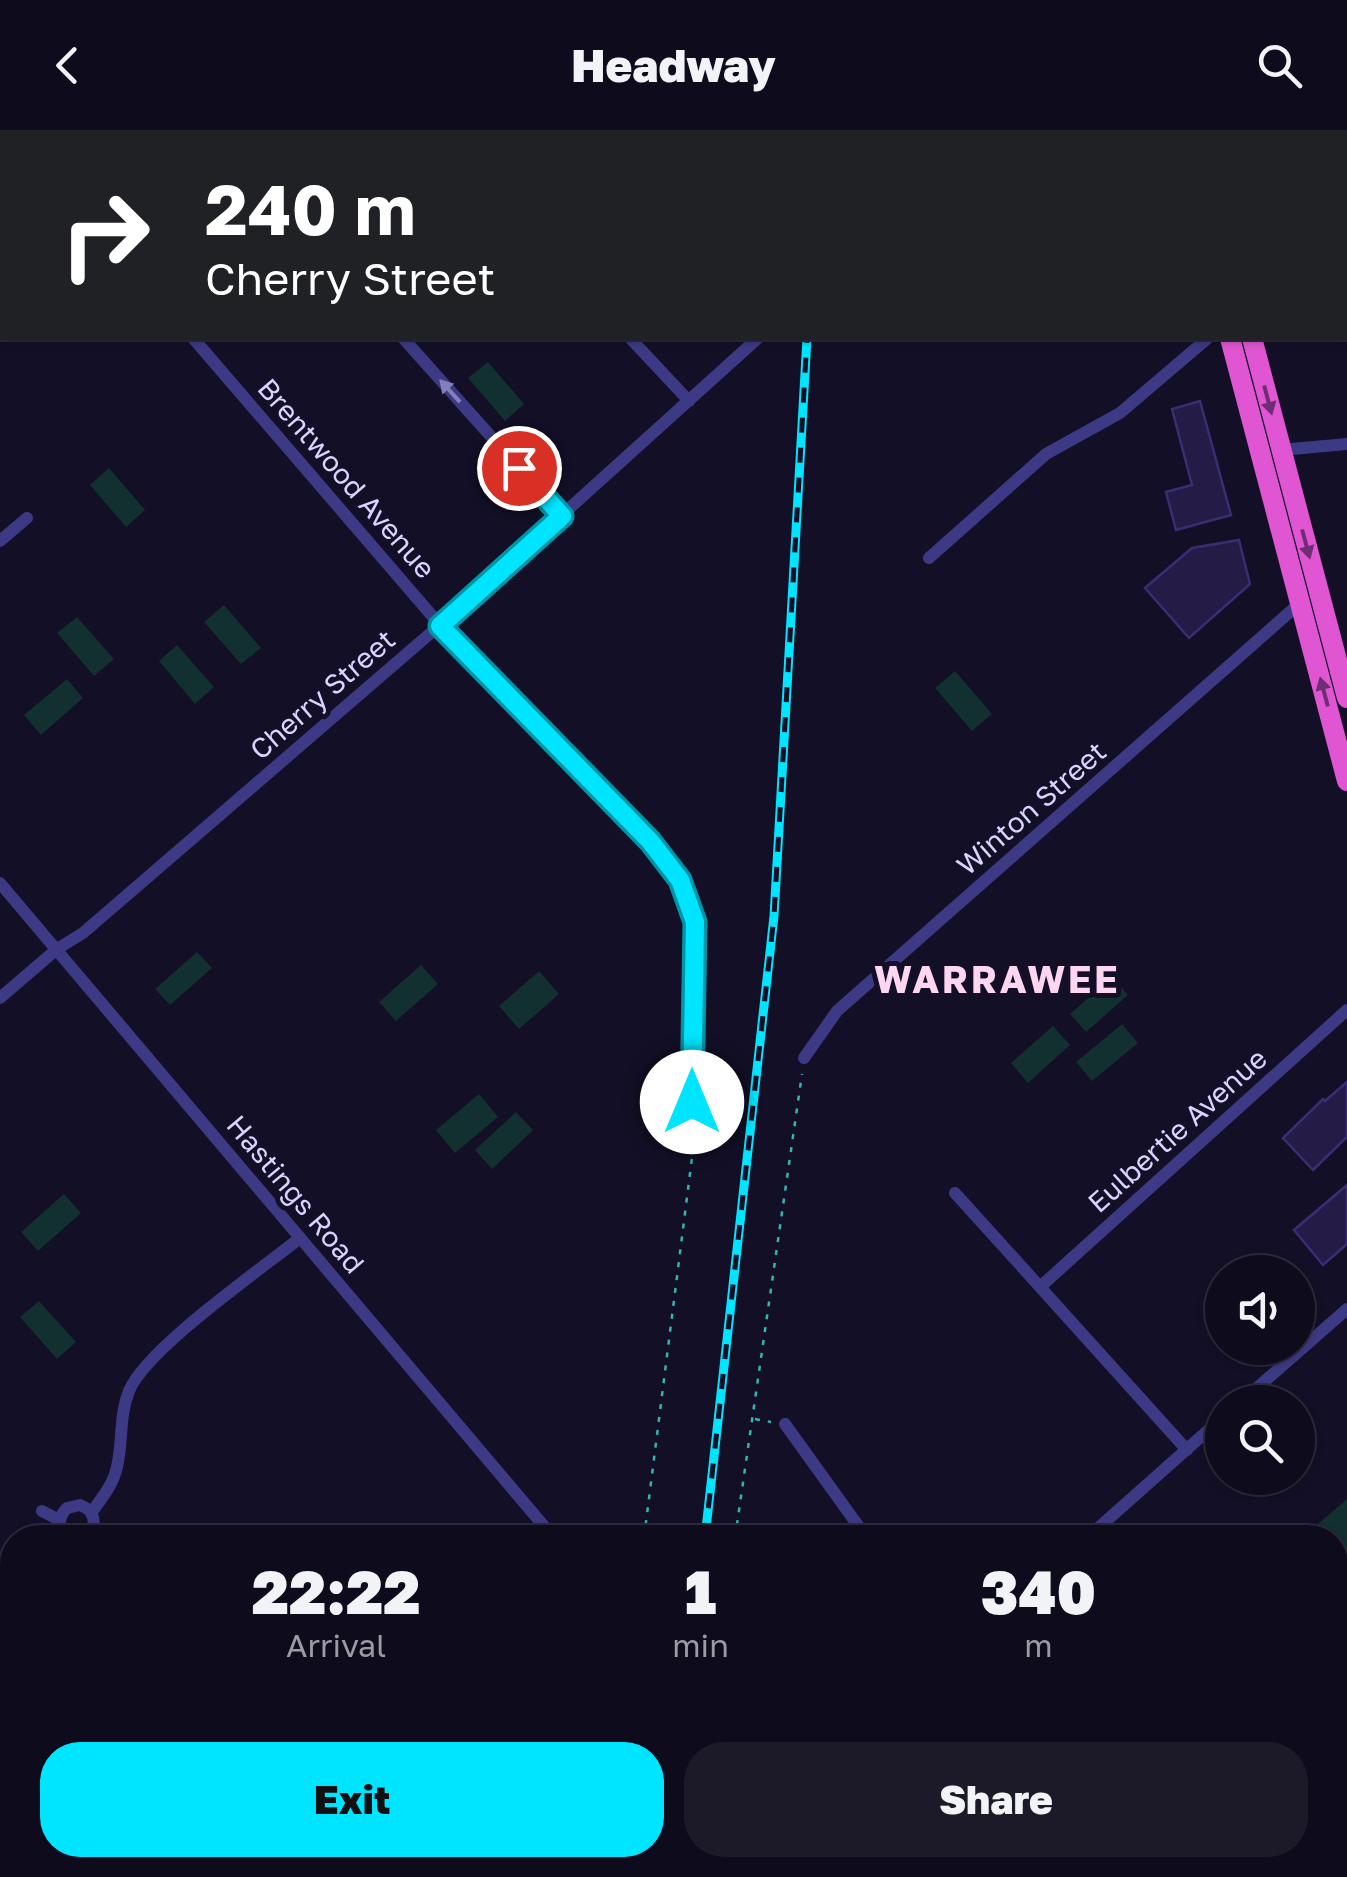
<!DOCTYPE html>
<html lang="en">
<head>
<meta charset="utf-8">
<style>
  body { margin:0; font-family:"Golos Text",sans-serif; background:#1c1929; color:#f1f3f6; height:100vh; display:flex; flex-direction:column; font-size:38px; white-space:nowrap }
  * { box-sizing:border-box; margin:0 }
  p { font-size:32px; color:#9b9ba3 }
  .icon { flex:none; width:55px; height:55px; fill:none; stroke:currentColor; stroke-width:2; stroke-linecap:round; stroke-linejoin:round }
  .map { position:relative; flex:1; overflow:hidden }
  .panel { position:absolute; left:0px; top:1395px; width:1348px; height:352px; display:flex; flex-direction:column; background:#0e0b1c; border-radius:40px 40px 0 0; box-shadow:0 2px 8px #0004,0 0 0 2px #2e2b3b }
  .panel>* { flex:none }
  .top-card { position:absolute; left:0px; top:0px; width:1348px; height:210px; box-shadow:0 2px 8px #0004,0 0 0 2px #2e2b3b; background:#202124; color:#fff; overflow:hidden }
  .controls { position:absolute; left:1205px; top:1125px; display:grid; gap:20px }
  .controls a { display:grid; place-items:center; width:110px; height:110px; border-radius:50%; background:#0e0b1c; box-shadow:0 2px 8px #0004,0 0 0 2px #2e2b3b; font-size:50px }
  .pin { position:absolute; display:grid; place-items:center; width:85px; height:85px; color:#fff; margin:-42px; border:5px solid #fff; border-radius:50%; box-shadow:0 2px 10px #0007 }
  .me { position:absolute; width:110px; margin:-55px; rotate:0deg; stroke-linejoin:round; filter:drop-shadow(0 0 8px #0008) }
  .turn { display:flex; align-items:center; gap:35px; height:210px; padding:0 40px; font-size:45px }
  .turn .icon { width:130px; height:130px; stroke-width:2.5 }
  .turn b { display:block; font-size:70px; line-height:85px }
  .eta { display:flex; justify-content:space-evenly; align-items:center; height:170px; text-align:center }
  .eta b { font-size:60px; font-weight:800; line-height:70px }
  .action { display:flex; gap:20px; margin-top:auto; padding:20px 40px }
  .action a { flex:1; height:115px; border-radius:40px; background:#00e5ff; color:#111; font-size:40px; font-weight:800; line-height:115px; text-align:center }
  .action a+a { background:#1c1929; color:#f1f3f6 }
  header { display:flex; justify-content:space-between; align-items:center; height:130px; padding:0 40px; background:#0e0b1c; font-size:45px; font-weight:800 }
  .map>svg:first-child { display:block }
</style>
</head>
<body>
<header><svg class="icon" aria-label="back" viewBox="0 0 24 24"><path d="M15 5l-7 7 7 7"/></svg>Headway<svg class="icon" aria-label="search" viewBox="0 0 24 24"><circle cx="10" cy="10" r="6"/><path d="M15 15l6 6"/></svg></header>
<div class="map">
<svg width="1347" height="1747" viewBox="0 0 1347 1747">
  <rect width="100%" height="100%" fill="#130f26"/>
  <path fill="#12302f" d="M488,232L524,274L505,291L468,248Z
    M109,338L145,380L126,397L90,355Z
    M224,475L261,518L241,534L204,492Z
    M77,487L114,529L94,546L57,503Z
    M177,515L214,557L195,574L159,531Z
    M955,541L992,584L972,601L935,558Z
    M67,549L83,568L41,605L24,585Z
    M197,822L212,838L170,875L155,859Z
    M421,835L438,854L396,891L379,872Z
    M539,841L559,864L519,899L499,876Z
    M1112,847L1128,865L1086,902L1070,884Z
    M1122,894L1138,913L1092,951L1076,932Z
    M1053,896L1070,915L1028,953L1011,933Z
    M479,964L498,987L455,1023L436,1000Z
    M516,982L533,1000L492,1039L475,1020Z
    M64,1064L81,1083L38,1121L21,1102Z
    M39,1171L76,1212L57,1229L20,1187Z
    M1347,1369V1486L1339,1493L1335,1488V1408L1303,1407Z"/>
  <path fill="#241b47" stroke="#3b2d73" stroke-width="2.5" d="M1200,271L1231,385L1176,400L1166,362L1192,355L1172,279Z
    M1239,410L1250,454L1189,508L1145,458L1192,418Z
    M1347,952V1007L1313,1040L1283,1008L1323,969L1325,971Z
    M1347,1055V1114L1323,1135L1294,1100Z
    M1347,1499V1547L1335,1558V1510Z"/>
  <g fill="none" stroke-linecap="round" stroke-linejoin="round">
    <path stroke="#2fb8b0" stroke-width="2.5" stroke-dasharray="5 8" stroke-linecap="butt" d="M706,0L708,2
      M723,2L726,0
      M755,1289L771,1292
      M644,1408L697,988
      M735,1408L802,944
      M388,1735L398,1747
      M627,1735L646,1740
      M633,1747L634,1739
      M681,1747L683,1735"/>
    <path stroke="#3d3a85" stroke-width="12" d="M11,0L13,2
      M218,0L220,2
      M873,0L876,2
      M775,2V0
      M990,2L992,0
      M193,208L440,495L650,711L680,750L695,791L693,972
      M403,208L562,386
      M630,208L689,271
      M1281,320L1347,314
      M0,411L27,388
      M929,428L1046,324L1120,283L1208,208
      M0,753L554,1408
      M0,868L57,819L83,803L440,495L758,208
      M804,928L837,881L1300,473
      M955,1063L1040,1157
      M1241,1272L1347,1179
      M785,1294L867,1408
      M1187,1320L1040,1157L1347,880
      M42,1381L59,1390
      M91,1383C102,1368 113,1355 117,1337C123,1311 119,1286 129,1261C146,1219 260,1140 300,1108
      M69,1408C58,1399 57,1388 67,1378L80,1375L88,1379C97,1389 95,1400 84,1408
      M1087,1408L1222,1288
      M564,1747L567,1735
      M715,1747L727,1735
      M1007,1747L1025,1739L1054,1747"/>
    <path stroke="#e055d1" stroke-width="20" d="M1202,0L1203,2
      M1226,0V2
      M1230,208L1347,651
      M1252,208L1347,568
      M1335,1636L1347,1617
      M1335,1683L1347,1664
      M1260,1747L1268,1735
      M1292,1747L1301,1735"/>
    <defs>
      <path id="rail" d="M819,2L820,0
        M705,1408L774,786L807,208
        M618,1747L621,1735
        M649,1747L651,1735"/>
    </defs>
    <use href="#rail" stroke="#00e5ff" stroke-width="9"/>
    <use href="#rail" stroke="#130f26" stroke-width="5" stroke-dasharray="15" stroke-linecap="butt"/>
    <path stroke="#2fb8b0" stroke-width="2.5" stroke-dasharray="5 8" stroke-linecap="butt" d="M617,1735L670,1747"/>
  </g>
  <defs><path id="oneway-solid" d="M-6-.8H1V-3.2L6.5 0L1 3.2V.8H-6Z" transform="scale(2.5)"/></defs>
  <use fill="#837fbc" href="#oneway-solid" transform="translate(450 261) rotate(-132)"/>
  <g fill="#6f2e73">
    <use href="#oneway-solid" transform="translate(1268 270) rotate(75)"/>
    <use href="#oneway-solid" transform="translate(1306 414) rotate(75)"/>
    <use href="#oneway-solid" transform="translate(1324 562) rotate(-105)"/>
  </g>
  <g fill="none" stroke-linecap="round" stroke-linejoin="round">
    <defs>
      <path id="route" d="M519,338L562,386L440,496L650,711L680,750L695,792L692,972"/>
    </defs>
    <use href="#route" stroke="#0095a6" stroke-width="25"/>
    <use href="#route" stroke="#00e5ff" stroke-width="18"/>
  </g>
  <g text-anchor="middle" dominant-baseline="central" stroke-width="10" stroke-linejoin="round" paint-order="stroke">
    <g font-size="28" fill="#d9d4ff" stroke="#130f26">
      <text transform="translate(347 348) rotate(49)">Brentwood Avenue</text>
      <text transform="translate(322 564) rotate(-41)">Cherry Street</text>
      <text transform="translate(1031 678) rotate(-41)">Winton Street</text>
      <text transform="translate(1177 1000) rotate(-42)">Eulbertie Avenue</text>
      <text transform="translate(296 1064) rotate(50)">Hastings Road</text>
    </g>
    <g font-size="38" font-weight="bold" letter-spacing="2.5" fill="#ffd6f0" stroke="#130f26">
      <text x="997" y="848">WARRAWEE</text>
    </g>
  </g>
</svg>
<div class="controls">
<a><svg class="icon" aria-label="sound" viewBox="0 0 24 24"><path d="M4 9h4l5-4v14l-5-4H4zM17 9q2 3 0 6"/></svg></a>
<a><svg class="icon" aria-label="search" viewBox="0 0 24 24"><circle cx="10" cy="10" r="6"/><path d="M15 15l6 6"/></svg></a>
</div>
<div class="pin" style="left:519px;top:338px;background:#d93025"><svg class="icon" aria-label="arrive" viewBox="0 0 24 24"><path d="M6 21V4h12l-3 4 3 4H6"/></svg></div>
<svg class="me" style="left:692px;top:972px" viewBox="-20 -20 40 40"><circle r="19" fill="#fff"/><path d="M0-13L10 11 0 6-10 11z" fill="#00e5ff"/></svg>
<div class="top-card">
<div class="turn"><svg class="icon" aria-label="right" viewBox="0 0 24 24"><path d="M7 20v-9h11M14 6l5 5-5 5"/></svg><div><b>240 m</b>Cherry Street</div></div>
</div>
<section class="panel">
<div class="eta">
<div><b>22:22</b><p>Arrival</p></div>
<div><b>1</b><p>min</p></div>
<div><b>340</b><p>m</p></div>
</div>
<div class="action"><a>Exit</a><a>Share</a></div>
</section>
</div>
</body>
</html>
